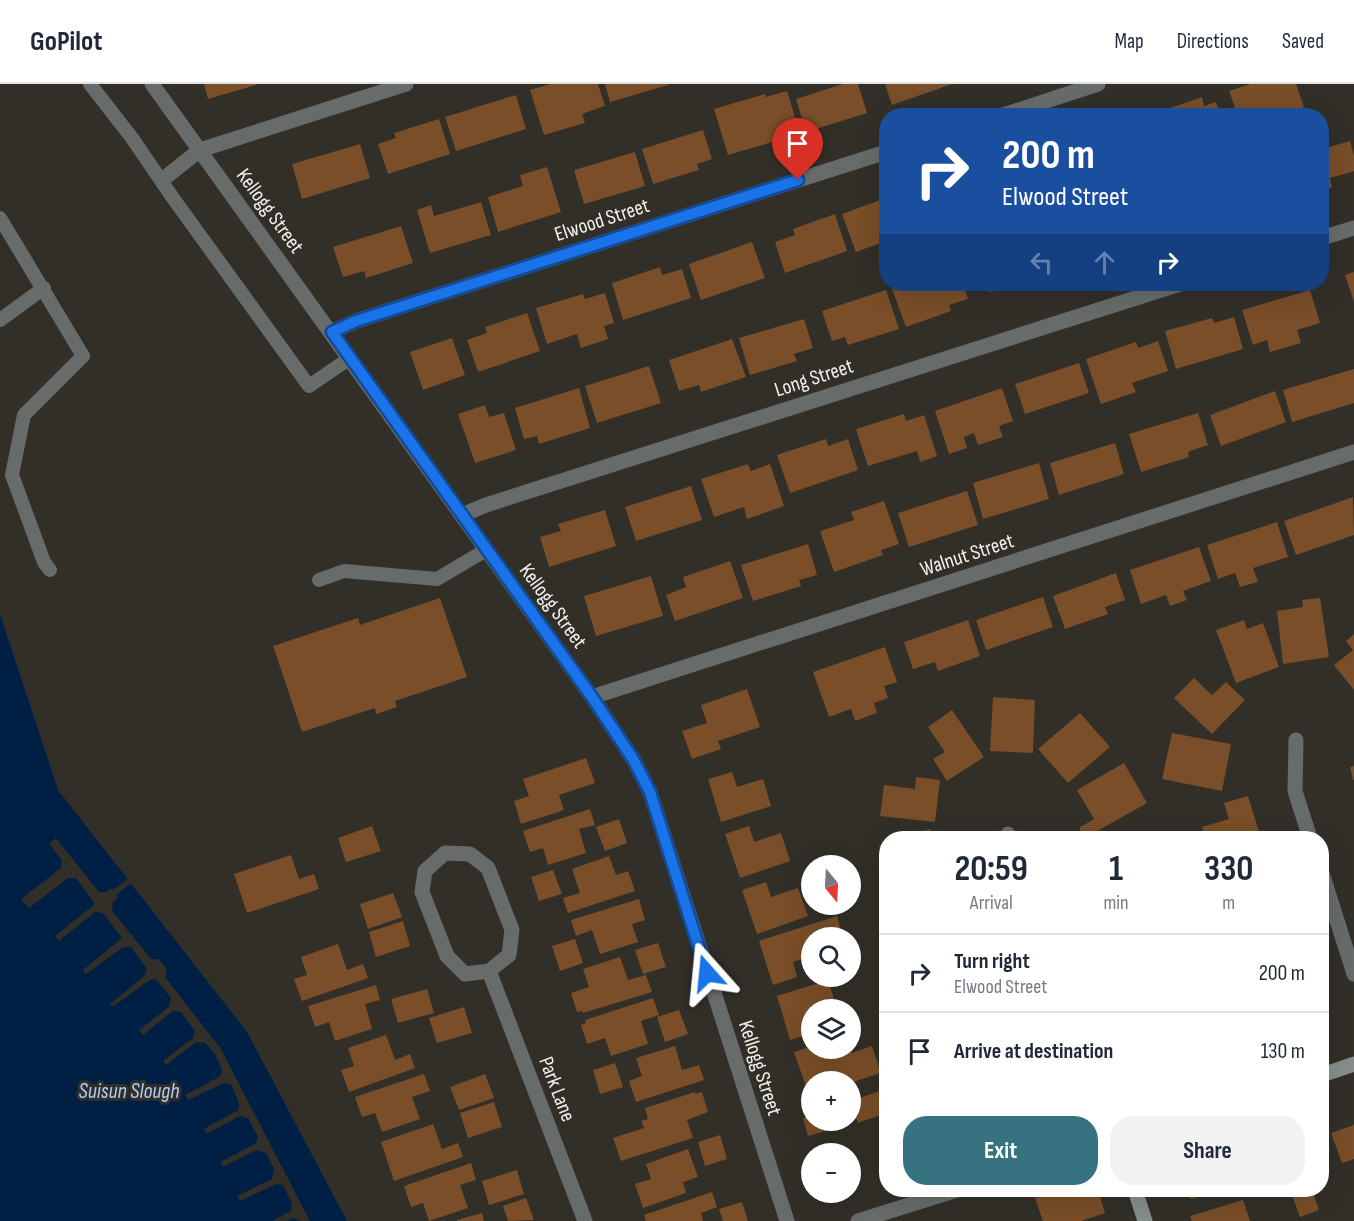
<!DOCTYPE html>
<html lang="en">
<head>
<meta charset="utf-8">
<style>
  body { margin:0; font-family:"Sofia Sans Condensed",sans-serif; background:#f2f2f3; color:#1f2937; height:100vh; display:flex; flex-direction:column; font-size:22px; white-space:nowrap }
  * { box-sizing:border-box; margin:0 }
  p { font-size:20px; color:#747a83 }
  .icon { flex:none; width:33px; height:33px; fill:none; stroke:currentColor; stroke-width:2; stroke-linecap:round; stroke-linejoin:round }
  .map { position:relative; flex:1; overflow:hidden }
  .drawer { position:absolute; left:879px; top:747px; width:450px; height:366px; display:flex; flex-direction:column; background:#fff; border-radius:24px; box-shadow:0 6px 24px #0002 }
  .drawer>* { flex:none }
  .top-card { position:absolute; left:879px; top:24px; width:450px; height:183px; border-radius:24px; box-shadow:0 6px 24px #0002; background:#1a4fa0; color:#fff; overflow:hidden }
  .needle { width:39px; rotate:162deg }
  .tools { position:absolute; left:801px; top:771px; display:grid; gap:12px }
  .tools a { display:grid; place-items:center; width:60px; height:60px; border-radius:50%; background:#fff; box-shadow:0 6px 24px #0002; font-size:30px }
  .pin { position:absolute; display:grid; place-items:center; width:51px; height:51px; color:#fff; margin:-62px -26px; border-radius:50% 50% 50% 0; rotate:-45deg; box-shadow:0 0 6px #0007 }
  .pin .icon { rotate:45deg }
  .me { position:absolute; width:66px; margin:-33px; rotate:342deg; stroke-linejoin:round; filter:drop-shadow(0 0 4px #0008) }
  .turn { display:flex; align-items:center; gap:21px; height:126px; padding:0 24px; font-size:27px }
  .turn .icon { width:78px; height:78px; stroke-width:2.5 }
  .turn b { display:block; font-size:42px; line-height:51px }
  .lanes { display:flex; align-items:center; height:57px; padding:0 24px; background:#0003; justify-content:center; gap:30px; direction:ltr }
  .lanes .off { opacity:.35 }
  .eta { display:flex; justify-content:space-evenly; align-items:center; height:102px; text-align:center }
  .eta b { font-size:36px; font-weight:700; line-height:42px }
  .cta { display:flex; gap:12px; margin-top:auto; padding:12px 24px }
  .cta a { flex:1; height:69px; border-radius:24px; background:#367280; color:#fff; font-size:24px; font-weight:700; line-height:69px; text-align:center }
  .cta a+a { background:#f2f2f3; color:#1f2937 }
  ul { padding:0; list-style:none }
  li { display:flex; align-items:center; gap:18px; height:78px; padding:0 24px; border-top:2px solid #e0e1e3 }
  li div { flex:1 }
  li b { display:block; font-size:22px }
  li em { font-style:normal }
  header { display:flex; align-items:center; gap:36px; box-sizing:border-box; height:84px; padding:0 30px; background:#fff; border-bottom:2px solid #e0e1e3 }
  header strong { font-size:28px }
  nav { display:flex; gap:33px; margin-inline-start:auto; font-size:21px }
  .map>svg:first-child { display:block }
</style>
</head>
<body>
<header>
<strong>GoPilot</strong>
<nav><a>Map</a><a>Directions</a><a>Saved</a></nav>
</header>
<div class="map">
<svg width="1354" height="1137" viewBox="0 0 1354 1137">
  <rect width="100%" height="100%" fill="#312f28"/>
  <path fill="#001f44" d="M0,530L58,706L247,948L347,1137H0Z"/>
  <path fill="#312f28" d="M56,754L99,808H106L111,804L113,806L130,793L134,797L116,811L118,814L113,818L112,827L152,876L159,875L167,886L165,893L221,965L310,1137H301L293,1134L287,1137H272L291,1127L292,1120L283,1101L276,1100L240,1117L237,1112L272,1095L274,1085L266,1069L257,1066L223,1083L220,1078L255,1060L258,1053L248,1034L240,1032L206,1050L204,1045L238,1026L239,1019L231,1000L224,999L188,1016L185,1011L219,993L222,986L215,970L205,959L196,958L166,981L163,977L193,954L195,947L181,928L173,927L143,951L139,946L169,923L171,914L156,895L150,896L112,923L110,920L144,892L147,885L131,863H123L86,890L83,886L122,854L103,829L95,828L59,857L55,852L95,820L76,794H68L29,824L21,815L61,784L62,776L49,760Z"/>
  <path fill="#794e28" d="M204,0H256V1L208,15Z
    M550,0H598L605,22L582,30L585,39L544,51L530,6Z
    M605,0H668V1L610,18Z
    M843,0H858L867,29L806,48L796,15Z
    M885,0H952L892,21Z
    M1250,0H1296L1304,23L1280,32H1238L1229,7Z
    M787,7L800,50L728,71L714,25L765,10L766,13Z
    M516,11L526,45L456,67L445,33Z
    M1202,13L1204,22L1216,18L1221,32H1148Z
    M439,35L450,70L388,90L378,60L396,54L394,49Z
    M703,46L712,75L697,80L699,86L653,100L642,65Z
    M1350,57L1354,72V87L1330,94L1332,103L1322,106V65Z
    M360,60L370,94L302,115L292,80Z
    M635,68L645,102L584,120L574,86Z
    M547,83L561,128L498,148L488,113L523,102L520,91Z
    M886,114V157L856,168L842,130Z
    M481,118L491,151L430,169L417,126L431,121L434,132Z
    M835,130L847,167L785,189L775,158L795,151L793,145Z
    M401,142L413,179L366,194L364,187L343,193L333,163Z
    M752,158L765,194L701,216L689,180Z
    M660,183L662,191L682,185L691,214L623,236L612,199Z
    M1354,188V218L1345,191Z
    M907,200H963L968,215L949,221L951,227L906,243L892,205Z
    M987,200H1014L990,208Z
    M1020,200H1038L1021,205Z
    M886,206L899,245L848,261L845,253L832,257L822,227Z
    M1310,206L1320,239L1297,246L1301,259L1270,268L1267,256L1253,261L1242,226Z
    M605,209L614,239L604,242L608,255L581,264L577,250L547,260L536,224L583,210L585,215Z
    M527,229L540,267L478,288L467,256L487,249L485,243Z
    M1234,233L1243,265L1176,285L1165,247L1212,234L1214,239Z
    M804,235L813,264L794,270L797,277L750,291L739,254Z
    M452,254L465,291L423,306L410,268Z
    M732,255L746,293L701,308L699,301L679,307L669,276Z
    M1158,257L1168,287L1132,299L1136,308L1101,320L1086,275L1136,258L1138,264Z
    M1079,279L1089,309L1025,330L1015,300Z
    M649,282L661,319L597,339L585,302Z
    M1354,285V319L1292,338L1283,306Z
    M579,304L590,344L539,360L537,352L524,355L515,324Z
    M1002,304L1013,337L999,342L1003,353L978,361L974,349L964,353L967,364L949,370L935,327Z
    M1275,307L1286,338L1221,362L1210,331Z
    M485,321L489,333L504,329L516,366L475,379L458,330Z
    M1198,329L1208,361L1188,368L1189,373L1141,388L1129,350Z
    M904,330L906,337L924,331L937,372L920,378L917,367L868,382L856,345Z
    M826,355L828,362L848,355L858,386L790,409L777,371Z
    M1115,359L1124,390L1059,411L1050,379Z
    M1039,379L1049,415L983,435L973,399Z
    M748,380L751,387L770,380L784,422L747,435L744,423L714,433L701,395Z
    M691,402L702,436L636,457L625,423Z
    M967,407L978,441L909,463L898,429Z
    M1353,413L1354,451L1296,471L1284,437Z
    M884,417L899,460L881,466L883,471L834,488L820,447L854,436L851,428Z
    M605,426L616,462L549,483L540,453L561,447L558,440Z
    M1277,438L1288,473L1253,484L1258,498L1240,503L1235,489L1218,495L1207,461Z
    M808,460L817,491L799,496L801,502L753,517L741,481Z
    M1199,463L1211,497L1183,507L1187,516L1170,522L1166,511L1141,520L1130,486Z
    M730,477L743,514L675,537L666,511L686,503L683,493Z
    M1116,489L1125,516L1105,523L1108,530L1065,545L1053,512Z
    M651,492L663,532L596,552L584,512Z
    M1043,513L1053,543L986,566L976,536Z
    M440,514L467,593L395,617L397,623L376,630L375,624L302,648L273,562L358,534L360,541Z
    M1320,514L1329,573L1283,580L1277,527L1303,523L1302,516Z
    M968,536L980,572L938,587L935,578L913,585L904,558Z
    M1244,536L1247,545L1263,539L1279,583L1236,599L1216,546Z
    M1354,550V606L1334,581L1353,566L1346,557Z
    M885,563L897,598L884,602L888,614L874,619L877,629L855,637L851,625L829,633L813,588Z
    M1194,594L1212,611L1226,598L1245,616L1212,650L1174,614Z
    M747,605L760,643L718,657L721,665L692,675L682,647L707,639L701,621Z
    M993,613L1035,616L1033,669L990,667Z
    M952,626L984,673L947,697L933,675L945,668L928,643Z
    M1080,629L1110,663L1068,699L1038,665Z
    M1172,649L1231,660L1222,707L1162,695Z
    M586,674L595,699L559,711L564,726L521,740L514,717L529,712L523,695Z
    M1124,679L1147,719L1085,754L1079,744L1094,735L1077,706Z
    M1354,682V696H1353L1350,683Z
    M732,688L737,703L763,695L771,722L721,738L708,695Z
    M916,693L940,696L935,738L880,732L884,701L915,705Z
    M1248,712L1261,754H1205L1202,743L1229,735L1224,719Z
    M590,725L595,741L579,745L586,769L548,781L543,764L530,768L523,747Z
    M619,735L627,759L605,767L596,743Z
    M372,742L381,767L346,778L338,754Z
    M749,742L754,758L781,749L790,777L740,794L725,750Z
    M930,745L933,754H902Z
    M1120,749L1122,754H1104Z
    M886,759V785L879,761Z
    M291,771L299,795L314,790L319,805L247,829L234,790Z
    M609,772L616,791L628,787L635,807L568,829L563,814L580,809L572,785Z
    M553,786L562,810L539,817L531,793Z
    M766,798L771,813L798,804L808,832L757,850L742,806Z
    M393,809L402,833L368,845L360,820Z
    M639,815L645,836L632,840L638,858L600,870L592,846L576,852L571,836Z
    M837,832L843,854H812V872L793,878L797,893L773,901L759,857Z
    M403,837L410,862L376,873L369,848Z
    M575,855L583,879L560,887L552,862Z
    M658,859L666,883L643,890L635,866Z
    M338,860L347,886L363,880L368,894L302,917L294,895L307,891L301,873Z
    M620,873L628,896L646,891L652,908L583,929L582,927L577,928L571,909L589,903L583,885Z
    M828,896L837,924L812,926V932L809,933L812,949L790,956L777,912Z
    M376,901L380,916L365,920L372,945L335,957L329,938L315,943L308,922Z
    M427,905L434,929L398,939L391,915Z
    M653,914L659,931L641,937L648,960L611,972L605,954L587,960L581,941L586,939L585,936Z
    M464,923L472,949L437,959L429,934Z
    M679,926L688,950L665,958L657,933Z
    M386,951L395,976L410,970L415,984L349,1008L341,986L354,982L348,964Z
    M675,962L682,986L699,981L704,996L636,1018L629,997L642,992L636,974Z
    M812,962V964H850L852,969L872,962L881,989L850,999V998H812V1013L810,1014L794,968Z
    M615,979L623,1003L600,1010L593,986Z
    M424,990L430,1007L412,1013L420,1035L382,1048L375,1029L362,1033L355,1013Z
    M485,990L494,1014L459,1026L450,1003Z
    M883,1006L886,1014V1029L858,1039L850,1017Z
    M695,1008V1010L702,1008L708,1028L687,1036L693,1054L621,1077L613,1054L644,1044L641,1037L648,1035L645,1024Z
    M494,1018L502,1043L468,1054L460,1029Z
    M812,1032V1036H842L844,1042L808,1052L803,1034Z
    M433,1040L442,1065L458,1059L463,1073L394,1097L381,1058Z
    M1354,1041V1075L1342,1079L1331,1049Z
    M720,1051L727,1075L705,1082L698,1058Z
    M688,1065L698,1093L683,1098L686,1109L643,1124L635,1100L651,1095L646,1080Z
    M471,1079L476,1096L460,1101L468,1124L429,1137L423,1119L411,1123L404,1102Z
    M517,1086L524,1110L489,1121L482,1097Z
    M1061,1106H1098L1105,1129L1081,1137H1043L1035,1114Z
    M1188,1106H1221L1191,1115Z
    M1290,1106H1312L1319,1126L1300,1133Z
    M712,1108L717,1123L701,1129L703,1137H646L644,1131Z
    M526,1114L534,1136L508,1137L503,1122Z
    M1243,1116L1250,1137H1192L1190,1132Z
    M742,1118L748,1137H723L719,1125Z
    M482,1129L484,1137H457V1136Z"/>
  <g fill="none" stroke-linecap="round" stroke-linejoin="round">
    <path stroke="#676c6b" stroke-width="14" d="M90,0L132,54L173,114L309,302L350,274
      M0,134L83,272L24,331L12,391L44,478L50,486
      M0,236L44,204
      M319,496L344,487L437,495L486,466"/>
    <path stroke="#676c6b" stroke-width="15" d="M152,0L592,613L633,675L650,708L787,1137
      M1000,32L1098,0
      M162,96L200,66L406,0
      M1322,154L1354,144
      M332,248L356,237L886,68
      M462,431L486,421L1180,200
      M592,613L1354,368
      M1296,656L1295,707L1310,754
      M1008,750L1010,754
      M445,769L470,770L488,784L512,846L509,871L489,887L465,890L447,872L422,808L425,787Z
      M1322,789L1354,890
      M489,887L585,1137
      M858,1137L957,1106"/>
    <path stroke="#868e8c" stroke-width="15" d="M1322,991L1354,980
      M1135,1106L1145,1137"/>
  </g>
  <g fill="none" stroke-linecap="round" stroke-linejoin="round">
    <defs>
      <path id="route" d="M707,889L650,708L633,675L592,613L332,248L356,237L798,96"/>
    </defs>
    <use href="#route" stroke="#114b97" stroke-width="15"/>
    <use href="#route" stroke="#1a73e8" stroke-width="10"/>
  </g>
  <g text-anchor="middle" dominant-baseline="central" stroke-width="6" stroke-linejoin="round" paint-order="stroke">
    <g font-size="21" fill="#f3f1ed" stroke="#312f28">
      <text transform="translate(270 127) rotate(54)">Kellogg Street</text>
      <text transform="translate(602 136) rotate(-18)">Elwood Street</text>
      <text transform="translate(814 294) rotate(-18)">Long Street</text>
      <text transform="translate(967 471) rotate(-18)">Walnut Street</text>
      <text transform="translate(553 522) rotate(54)">Kellogg Street</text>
      <text transform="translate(760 984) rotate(72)">Kellogg Street</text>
      <text transform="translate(557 1005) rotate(69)">Park Lane</text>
    </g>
    <g font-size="22" font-style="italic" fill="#adccf4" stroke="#312f28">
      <text x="129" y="1007">Suisun Slough</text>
    </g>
  </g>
</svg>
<div class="tools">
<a><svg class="needle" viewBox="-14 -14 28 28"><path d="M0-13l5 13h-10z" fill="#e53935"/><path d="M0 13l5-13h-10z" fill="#747a83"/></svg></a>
<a><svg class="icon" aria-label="search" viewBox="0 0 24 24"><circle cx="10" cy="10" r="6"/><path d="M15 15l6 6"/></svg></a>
<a><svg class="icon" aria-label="layers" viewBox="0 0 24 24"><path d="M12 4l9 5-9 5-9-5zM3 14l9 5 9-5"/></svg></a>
<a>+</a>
<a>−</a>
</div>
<div class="pin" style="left:798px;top:96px;background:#d93025"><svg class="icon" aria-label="arrive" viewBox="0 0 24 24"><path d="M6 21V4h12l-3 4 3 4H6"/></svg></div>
<svg class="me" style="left:707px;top:889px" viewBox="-20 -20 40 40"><path d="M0-17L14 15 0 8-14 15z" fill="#1a73e8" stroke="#fff" stroke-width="4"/></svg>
<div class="top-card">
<div class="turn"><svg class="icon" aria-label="right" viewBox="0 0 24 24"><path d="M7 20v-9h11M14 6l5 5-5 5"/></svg><div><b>200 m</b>Elwood Street</div></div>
<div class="lanes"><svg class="icon off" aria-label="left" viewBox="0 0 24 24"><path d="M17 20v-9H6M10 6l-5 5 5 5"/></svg><svg class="icon off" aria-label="ahead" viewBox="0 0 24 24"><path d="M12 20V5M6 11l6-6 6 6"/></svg><svg class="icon" aria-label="right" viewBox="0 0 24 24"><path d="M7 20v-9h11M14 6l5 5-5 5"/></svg></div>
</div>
<section class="drawer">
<div class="eta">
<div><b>20:59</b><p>Arrival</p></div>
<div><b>1</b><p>min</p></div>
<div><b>330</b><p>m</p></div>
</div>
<ul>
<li><svg class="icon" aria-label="right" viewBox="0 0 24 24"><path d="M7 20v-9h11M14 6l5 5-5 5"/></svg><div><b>Turn right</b><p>Elwood Street</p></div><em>200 m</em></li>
<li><svg class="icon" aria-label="arrive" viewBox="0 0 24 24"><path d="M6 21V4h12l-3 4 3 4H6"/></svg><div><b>Arrive at destination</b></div><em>130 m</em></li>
</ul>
<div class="cta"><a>Exit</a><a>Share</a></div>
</section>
</div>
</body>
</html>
